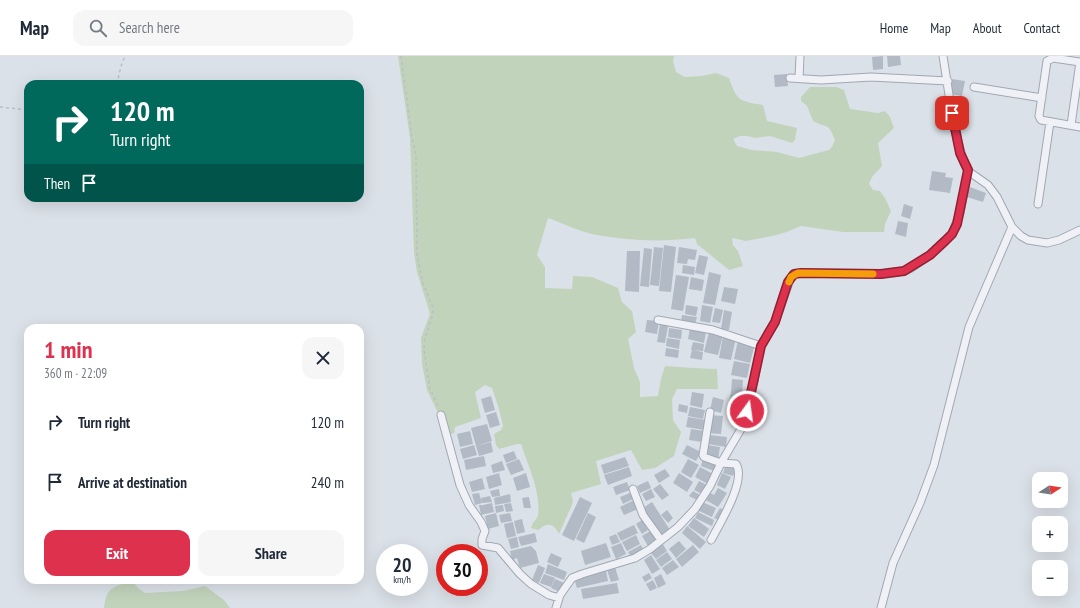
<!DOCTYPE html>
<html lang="en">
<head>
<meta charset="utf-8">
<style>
  body { margin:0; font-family:"PT Sans Narrow",sans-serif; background:#f6f6f7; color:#1f2937; height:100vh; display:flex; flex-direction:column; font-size:15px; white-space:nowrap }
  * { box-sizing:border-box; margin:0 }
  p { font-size:13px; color:#747a83 }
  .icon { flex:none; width:22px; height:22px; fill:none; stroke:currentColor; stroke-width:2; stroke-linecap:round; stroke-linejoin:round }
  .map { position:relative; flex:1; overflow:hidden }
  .drawer { position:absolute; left:24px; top:268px; width:340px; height:260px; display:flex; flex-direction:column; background:#fff; border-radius:12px; box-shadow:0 4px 16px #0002 }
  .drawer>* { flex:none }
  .banner { position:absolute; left:24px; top:24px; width:340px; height:122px; border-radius:12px; box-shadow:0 4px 16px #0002; background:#00695c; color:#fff; overflow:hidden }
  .needle { width:26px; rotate:78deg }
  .fabs { position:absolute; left:1032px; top:416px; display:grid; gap:8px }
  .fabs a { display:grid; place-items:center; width:36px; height:36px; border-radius:8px; background:#fff; box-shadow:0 4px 16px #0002; font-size:20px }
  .speed { position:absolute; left:376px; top:488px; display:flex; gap:8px; font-size:20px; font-weight:700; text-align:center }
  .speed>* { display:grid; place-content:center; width:52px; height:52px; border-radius:50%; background:#fff; box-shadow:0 4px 16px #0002; line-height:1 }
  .speed small { font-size:10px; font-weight:400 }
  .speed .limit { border:6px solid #d22; background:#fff; color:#111 }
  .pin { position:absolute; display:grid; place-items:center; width:34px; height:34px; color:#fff; margin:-17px; border-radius:8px; box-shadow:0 2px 6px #0006 }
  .me { position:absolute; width:44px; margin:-22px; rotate:14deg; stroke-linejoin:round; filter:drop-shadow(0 0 3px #0008) }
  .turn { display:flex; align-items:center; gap:14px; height:84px; padding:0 20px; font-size:18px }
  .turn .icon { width:52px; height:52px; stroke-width:2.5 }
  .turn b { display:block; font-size:28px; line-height:34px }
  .then { display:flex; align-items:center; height:38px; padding:0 20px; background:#0003; gap:8px; font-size:15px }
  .round { display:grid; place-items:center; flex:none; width:42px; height:42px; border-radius:12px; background:#f6f6f7 }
  .head { display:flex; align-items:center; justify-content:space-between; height:68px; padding:0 20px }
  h1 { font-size:24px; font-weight:700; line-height:30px; color:#dd314e }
  .cta { display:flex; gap:8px; margin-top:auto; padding:8px 20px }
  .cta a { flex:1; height:46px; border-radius:12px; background:#dd314e; color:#fff; font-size:16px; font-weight:700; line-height:46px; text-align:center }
  .cta a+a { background:#f6f6f7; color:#1f2937 }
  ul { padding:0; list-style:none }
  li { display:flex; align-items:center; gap:12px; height:60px; padding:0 20px }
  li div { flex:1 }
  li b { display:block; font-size:15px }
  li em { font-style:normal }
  header { display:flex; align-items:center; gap:24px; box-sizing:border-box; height:56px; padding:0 20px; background:#fff; border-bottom:1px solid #e0e1e3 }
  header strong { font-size:19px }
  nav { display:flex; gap:22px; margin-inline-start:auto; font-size:14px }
  .search { width:280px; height:36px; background:#f6f6f7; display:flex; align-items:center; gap:10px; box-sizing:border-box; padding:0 14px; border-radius:12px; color:#747a83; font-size:15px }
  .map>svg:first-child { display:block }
</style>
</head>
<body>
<header>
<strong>Map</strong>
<div class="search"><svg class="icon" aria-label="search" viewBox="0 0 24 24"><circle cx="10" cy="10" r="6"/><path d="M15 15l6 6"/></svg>Search here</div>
<nav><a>Home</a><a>Map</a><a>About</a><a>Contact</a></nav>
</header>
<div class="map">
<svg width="1080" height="552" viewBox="0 0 1080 552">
  <rect width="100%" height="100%" fill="#dbe1e8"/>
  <path fill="#c2d3bc" d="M398,0H674L673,5L676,16L685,21L701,20L716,17L729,22C737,45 739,45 763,49L767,65L797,72L795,84L792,87L770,80L755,82L747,80H740L733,83L737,90L752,94L777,96L799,102L829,94L832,91L835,84C828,65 827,73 813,65L807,50L801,45V41L810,31H836L844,34L850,53L878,57L885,55L890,61L894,72L878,87L882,110L872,121L869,128L873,134L880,135L885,142L891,155L885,168L884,176H843L801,170L787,176L772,180L746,185L732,182L733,189L738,195L743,210L729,214L697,188L695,182C663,186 629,185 597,179C581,176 564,168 548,162L537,199L545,211V232L572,233L573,220L592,221L618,232L622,246L632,255L636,276L628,283L634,312L640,326V341L658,340L661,323L665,310L693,312L717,313L718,333H677L672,343L673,364L681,376L674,400L655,412L642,414L631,394L596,405L601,428L571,437L573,445L572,449L559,478C553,467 548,466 538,474L531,472C532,466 537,464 538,459C541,435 528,410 521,388H517L499,393L496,389L494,378L501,374L503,370L499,353L492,332L485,329L475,336L481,362L455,371L454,377L445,380L438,357L427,334L422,308L421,282L430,258L417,216L414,196L410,82Z
    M126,527H134L138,532L145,537L183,535L205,530L224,544L230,552H104C106,535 110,531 126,527Z"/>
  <path fill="#b2bac5" d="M883,0V13L873,14L872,1Z
    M887,0H900L901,9L888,11Z
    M787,18L788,30L775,31L774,19Z
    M951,23L965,25L962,40L952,38Z
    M932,115L946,117L945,121L953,122L950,137L929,134Z
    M970,131L986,137L983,146L967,141Z
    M904,148L913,151L910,163L901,160Z
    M898,165L908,167L906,181L895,178Z
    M664,189L676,191L671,236L659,235Z
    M654,191L663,192L659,230L650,229Z
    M679,191L697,194L695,204L688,203L687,208L677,207Z
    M644,192L652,193L649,231L640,230Z
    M627,195H640L639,236L625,235Z
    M699,199L708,201L704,219L695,217Z
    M683,209L695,211L694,219L682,217Z
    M709,216L721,219L715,249L703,247Z
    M676,219L689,221L683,255L671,253Z
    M691,221L704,224L702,235L689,233Z
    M724,231L738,233L735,248L721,245Z
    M686,249L698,251L696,260L685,258Z
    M702,249L713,251L710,267L700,265Z
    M715,252L723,254L720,267L712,266Z
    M724,254L732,256L729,274L721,273Z
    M682,259L697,261L695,268L681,266Z
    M647,264L659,265L657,278L645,276Z
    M660,268L668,270L665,287L657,286Z
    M669,272L682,274L681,283L668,281Z
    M690,272L706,276L704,287L688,283Z
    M709,276L723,279L718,299L704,296Z
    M723,280L736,282L731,304L719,302Z
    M667,282L680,284L679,293L666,290Z
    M738,284L755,288L750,307L734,303Z
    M693,286L704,288L703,295L691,294Z
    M666,292L679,294L678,302L665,300Z
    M692,294L703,296L702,304L690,302Z
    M734,305L750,308L747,322L731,319Z
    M732,323L743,324L742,338L731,337Z
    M692,336L704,338L702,352L690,349Z
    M731,337L745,340L743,353L728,350Z
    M491,340L495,354L485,357L481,343Z
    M713,341L724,344L721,357L710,354Z
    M679,348L688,350L687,357L678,355Z
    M690,351L705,354L703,363L688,360Z
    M732,352L742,354L741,362L730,360Z
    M496,356L500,369L490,372L486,359Z
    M711,359L723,360L721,378L708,377Z
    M688,361L706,364L704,374L686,371Z
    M487,368L492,385L476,390L471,372Z
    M691,373L704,375L702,386L689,384Z
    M470,375L473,388L460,391L457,378Z
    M709,379L727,381L726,391L708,388Z
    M491,386L493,396L479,400L476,390Z
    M474,389L477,399L463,403L460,393Z
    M687,389L701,396L696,405L682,398Z
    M707,389L720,391L718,403L705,400Z
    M514,395L517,403L506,407L503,399Z
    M484,400L486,410L466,414L464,404Z
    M625,401L629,410L604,418L601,409Z
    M519,403L524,414L511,419L506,408Z
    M688,403L699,409L691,422L681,416Z
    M703,403L717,408L714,415L701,410Z
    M502,405L505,414L493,417L491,409Z
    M726,408L736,412L733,420L723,417Z
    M629,411L632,420L608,429L604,419Z
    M700,411L713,418L708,428L695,421Z
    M665,413L670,420L659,427L654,419Z
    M499,417L502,429L489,433L486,421Z
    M526,417L530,431L517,435L513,422Z
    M679,417L693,426L687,436L673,427Z
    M722,417L731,421L725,433L717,429Z
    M482,422L485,433L472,436L469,426Z
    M648,425L651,432L640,437L637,430Z
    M699,425L707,429L702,438L694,434Z
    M627,426L630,434L616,439L613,431Z
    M660,428L669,439L662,444L653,433Z
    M718,432L727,437L718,451L706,444L710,437L714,439Z
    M499,433L500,440L492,441L490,435Z
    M651,433L655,441L646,445L642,438Z
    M693,435L700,439L697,444L689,440Z
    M479,437L482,447L475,449L472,438Z
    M630,437L633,443L623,448L620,441Z
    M510,438L511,446L495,449L494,442Z
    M490,440L492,446L482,447L481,442Z
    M529,441L531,452H524L522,442Z
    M580,441L592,447L574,485L562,479Z
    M634,444L638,453L624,459L620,451Z
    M652,446L670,474L662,480L643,452Z
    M702,446L716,452L712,461L699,455Z
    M492,447L494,456L481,459L479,449H482V450L483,449Z
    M511,447L513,455L506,456L504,448Z
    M503,449L504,455L496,457L495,450Z
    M720,452L725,455L719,464L714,462Z
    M667,454L673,462L668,467L661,459Z
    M698,456L714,464L712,470L695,462Z
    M496,457L499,470L488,473L485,460Z
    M510,457L512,465L501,467L499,459Z
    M588,457L596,461L584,487L576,483Z
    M694,462L709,473L704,481L688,470Z
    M522,463L525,476L517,478L514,465Z
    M642,464L648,474L642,478L636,468Z
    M513,466L516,480L507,482L504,468Z
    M634,469L638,477L621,485L617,477Z
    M687,470L706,486L700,493L682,477Z
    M652,474L658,484L648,490L642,480Z
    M535,477L537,486L521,490L518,481Z
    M616,478L620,486L612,489L609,481Z
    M636,479L640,488L627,495L622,486Z
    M517,481L519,491L511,493L508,483Z
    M679,485L686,493L676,502L669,493Z
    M606,487L611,501L585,509L581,495Z
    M621,487L626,498L616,503L611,491Z
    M662,487L667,495L656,503L650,496Z
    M641,489L644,495L631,501L628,496Z
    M693,489L699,496L682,511L676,503Z
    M531,490L536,495L539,507L520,512L517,502L512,504L510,495Z
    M667,496L672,503L661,511L656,504Z
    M551,497L562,502L558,511L547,506Z
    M651,499L660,513L652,518L644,504Z
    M673,504L679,511L667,519L662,512Z
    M548,508L567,516L564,524L545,517Z
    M538,509L545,512L539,527L532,524Z
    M615,511L619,524L611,526L607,514Z
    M606,515L608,525L577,532L574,522Z
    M649,517L652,522L645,526L642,521Z
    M544,518L555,522L551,531L540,527Z
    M661,518L666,528L658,532L654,522Z
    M555,523L564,527L560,536L551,532Z
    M653,524L657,532L650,535L646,528Z
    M617,527L619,537L583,543L581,533Z"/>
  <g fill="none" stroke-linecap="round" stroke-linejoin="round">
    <defs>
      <path id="street" d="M943,0L954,71L964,107L968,115L988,129L997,141L1012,171L1021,180L1028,184L1047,187L1059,184L1080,174
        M1080,6L1053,2L1047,5L1039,60L1041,64L1080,71
        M790,22L821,24L871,21L948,25
        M799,22L800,0
        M974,31L1042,42
        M1071,69L1080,6
        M1038,148L1050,66
        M658,264L713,274L761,290
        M710,356L703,399L704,401L721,407L736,408C747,424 719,469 711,484
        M441,359L460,429L469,449L481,466L485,475L482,483V489L498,492L520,518L531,528L549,539L559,542
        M633,433L643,459L661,484
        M556,552L560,539L572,522L582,518L635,502L650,493L678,471L695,453L710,430L721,407L741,373L754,325L761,290L775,266L791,221L794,218L801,217L881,218L904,215L911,212L930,199L952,178L960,157L968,115
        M881,552L893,507L920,447L934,409L969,271L1012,171"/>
    </defs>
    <use href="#street" stroke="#a0a8b2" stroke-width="9"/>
    <path stroke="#babec6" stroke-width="1.5" stroke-dasharray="3 3" stroke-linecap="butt" d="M401,0L412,82L416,99L417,201L423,227L433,252V258L425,282L424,294L430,333L439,352
      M117,28L121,10L125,0
      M0,51L28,54"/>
    <use href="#street" stroke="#eff1f6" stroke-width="7"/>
  </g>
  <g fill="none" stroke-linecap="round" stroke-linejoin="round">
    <defs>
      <path id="route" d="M747,355L761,290L775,266L788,226L794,218L801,217L881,218L904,215L930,199L945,185L952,178L957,168L968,114L960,97L952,57"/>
    </defs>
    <use href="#route" stroke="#902033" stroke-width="10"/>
    <use href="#route" stroke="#dd314e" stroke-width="7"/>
    <path stroke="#f59e0b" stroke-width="7" d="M789,226L791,221L798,217L873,218"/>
  </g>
</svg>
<div class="fabs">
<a><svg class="needle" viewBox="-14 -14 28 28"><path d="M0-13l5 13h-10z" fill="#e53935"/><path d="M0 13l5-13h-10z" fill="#747a83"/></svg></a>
<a>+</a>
<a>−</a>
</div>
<div class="speed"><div>20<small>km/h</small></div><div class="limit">30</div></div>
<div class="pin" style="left:952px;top:57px;background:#d93025"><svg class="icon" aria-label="arrive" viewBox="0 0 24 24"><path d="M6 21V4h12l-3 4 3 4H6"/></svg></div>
<svg class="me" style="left:747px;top:355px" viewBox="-20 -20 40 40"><circle r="17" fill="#dd314e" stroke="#fff" stroke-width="3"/><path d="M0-11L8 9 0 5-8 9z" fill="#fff"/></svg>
<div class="banner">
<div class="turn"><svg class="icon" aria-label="right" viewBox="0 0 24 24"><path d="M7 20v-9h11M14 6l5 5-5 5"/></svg><div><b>120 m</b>Turn right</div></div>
<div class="then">Then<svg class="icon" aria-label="arrive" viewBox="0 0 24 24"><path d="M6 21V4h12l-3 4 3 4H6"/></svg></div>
</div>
<section class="drawer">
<div class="head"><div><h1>1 min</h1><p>360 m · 22:09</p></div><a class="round"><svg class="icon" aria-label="close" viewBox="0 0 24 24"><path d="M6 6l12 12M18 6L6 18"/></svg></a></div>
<ul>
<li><svg class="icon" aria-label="right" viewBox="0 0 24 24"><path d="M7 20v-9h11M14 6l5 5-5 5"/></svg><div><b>Turn right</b></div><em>120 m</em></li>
<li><svg class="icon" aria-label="arrive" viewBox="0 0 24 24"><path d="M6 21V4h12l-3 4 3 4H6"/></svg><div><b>Arrive at destination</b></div><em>240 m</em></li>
</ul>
<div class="cta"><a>Exit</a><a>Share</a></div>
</section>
</div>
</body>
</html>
